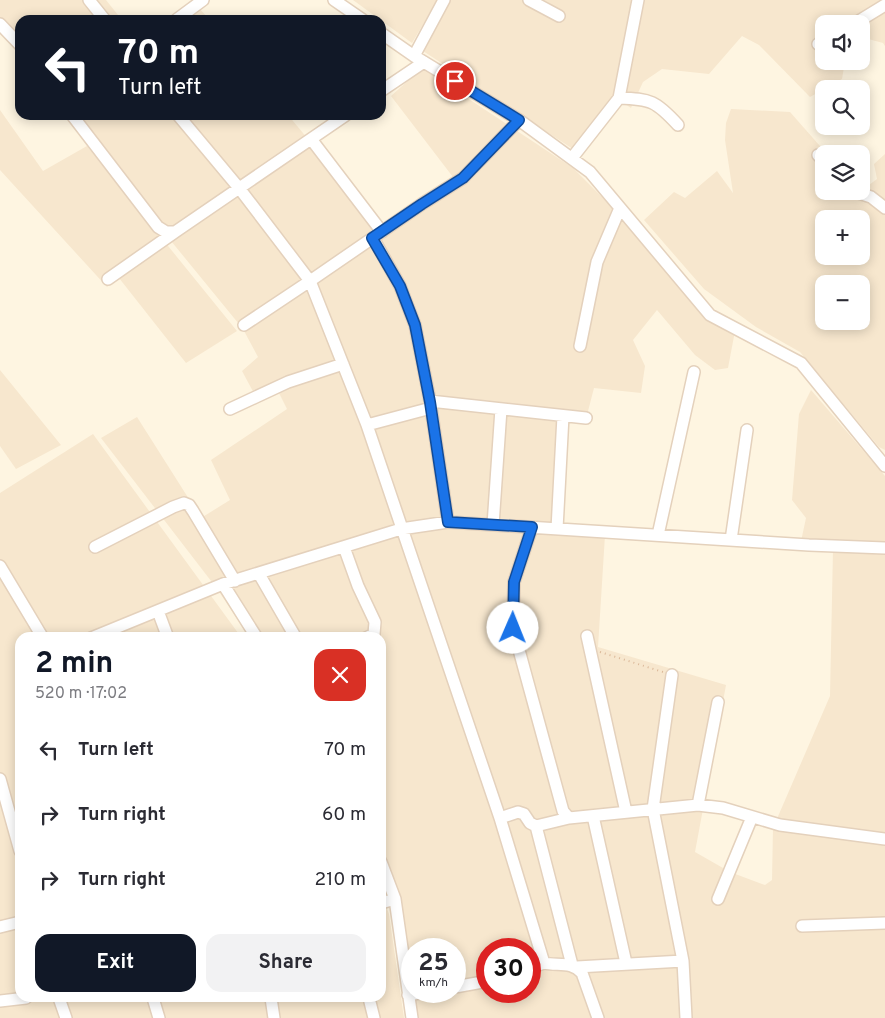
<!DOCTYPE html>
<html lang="en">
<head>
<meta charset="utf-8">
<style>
  body { margin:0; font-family:Overpass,sans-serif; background:#f2f2f3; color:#2b2b33; height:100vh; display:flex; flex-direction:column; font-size:19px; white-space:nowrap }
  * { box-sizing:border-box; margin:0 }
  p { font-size:16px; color:#7c7c81 }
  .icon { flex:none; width:28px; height:28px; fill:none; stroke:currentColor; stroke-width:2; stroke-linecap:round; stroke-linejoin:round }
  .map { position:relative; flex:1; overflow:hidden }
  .sheet { position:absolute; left:15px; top:632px; width:371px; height:370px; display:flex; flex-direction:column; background:#fff; border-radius:15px; box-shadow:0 2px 12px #0003 }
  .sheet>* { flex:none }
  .top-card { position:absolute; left:15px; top:15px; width:371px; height:105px; border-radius:15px; box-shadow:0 2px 12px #0003; background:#111827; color:#fff; overflow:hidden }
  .buttons { position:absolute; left:815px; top:15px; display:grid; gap:10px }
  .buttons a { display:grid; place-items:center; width:55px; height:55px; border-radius:10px; background:#fff; box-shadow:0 2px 12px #0003; font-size:25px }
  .speed { position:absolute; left:401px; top:938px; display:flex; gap:10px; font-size:25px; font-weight:700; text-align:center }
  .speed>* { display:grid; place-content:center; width:65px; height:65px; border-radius:50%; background:#fff; box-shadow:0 2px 12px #0003; line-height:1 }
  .speed small { font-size:12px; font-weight:400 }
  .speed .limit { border:8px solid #d22; background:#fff; color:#111 }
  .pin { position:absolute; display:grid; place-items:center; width:42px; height:42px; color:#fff; margin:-21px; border:2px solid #fff; border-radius:50%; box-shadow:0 1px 5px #0007 }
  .me { position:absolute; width:55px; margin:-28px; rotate:1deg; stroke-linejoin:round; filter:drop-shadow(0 0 4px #0008) }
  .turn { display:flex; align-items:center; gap:18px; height:105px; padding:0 20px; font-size:22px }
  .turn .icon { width:65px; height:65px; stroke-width:2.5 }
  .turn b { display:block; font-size:35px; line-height:42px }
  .round { display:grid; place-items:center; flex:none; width:52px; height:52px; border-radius:15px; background:#f2f2f3 }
  .overview { display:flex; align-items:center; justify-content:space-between; height:85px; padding:0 20px }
  h1 { font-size:30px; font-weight:700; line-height:38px; color:#111827 }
  .action { display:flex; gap:10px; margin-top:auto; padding:10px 20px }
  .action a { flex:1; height:58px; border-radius:15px; background:#111827; color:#fff; font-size:20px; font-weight:700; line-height:58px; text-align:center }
  .action a+a { background:#f2f2f3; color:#2b2b33 }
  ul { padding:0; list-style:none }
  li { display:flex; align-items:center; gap:15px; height:65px; padding:0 20px }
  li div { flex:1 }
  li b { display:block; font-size:19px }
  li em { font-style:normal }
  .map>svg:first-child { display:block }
</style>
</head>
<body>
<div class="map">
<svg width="885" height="1018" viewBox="0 0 885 1018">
  <rect width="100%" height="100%" fill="#fef5e1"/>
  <path fill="#f7e7ce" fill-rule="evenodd" d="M0,0H106L122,20H20V56L0,31Z
    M353,0H436L437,1L412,43Z
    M450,0H885V46L883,43L861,37V24H824V61H845L842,79L810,97L759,45L742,36L709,74L662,69L643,82L631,108L619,100L576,151L423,51Z
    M198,7L210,20H179Z
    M422,68L573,168L613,208L688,294L735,331L728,368L715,370L695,355L657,310L633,340L645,366L641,393L594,388L587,415L563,412L558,526L605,535L598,647L726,685L695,852L730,872L765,885L772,880L773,828L830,696L833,549L800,546L806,518L792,500L799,414L811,390L885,476V1018H413L381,861V638L249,637L218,590L101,438L137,417L201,518L230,500L211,460L287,409L278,391L256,397L242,371L258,357L243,329L68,115H288L383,229L456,181L391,96ZM412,949H455V991H412ZM488,949H530V991H488Z
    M731,109L790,112L827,154H824V191H861L877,179L874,164L885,154V450L879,447L800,352L756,327L704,289L644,220L674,192L685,198L717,171L733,193L725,140L726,123ZM824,219H861V256H824ZM824,284H861V321H824Z
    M0,110L43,171L87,146L237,331L186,363L119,278L107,287L0,170Z
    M0,370L61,445L16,469L0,446Z
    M93,434L241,637L20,638V998H381V893L389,914L404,1018H0V493Z"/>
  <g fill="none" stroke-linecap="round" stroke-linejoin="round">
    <defs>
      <path id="minor" d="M89,0L105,20
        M334,0L363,20
        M529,0L559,16
        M176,20L203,0
        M0,24L20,45
        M854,24L885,5
        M381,33L414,56L519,120L590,172L710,315L801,363L885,466
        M818,44L824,41
        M414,56L444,0
        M381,91L424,62
        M619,98C651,99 656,101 678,125
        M72,115L158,227L166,232H175L346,115
        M178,115L239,188L310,281L367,425L500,818L544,963C558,966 572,961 582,973L598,1018
        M311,139L382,232
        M818,155L824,161
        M572,158L619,98L638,0
        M853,191L871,197L885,208
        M373,238L400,286L415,325L430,401L448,522
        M108,279L175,232
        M244,325L310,281L422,204L463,178L519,120
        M580,346L597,262L620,208
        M430,401L586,418
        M230,409L288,382L343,364
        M367,425L431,408
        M493,525L501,409
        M532,527L514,582L513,628L563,811L569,818
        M557,529L563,416
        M658,535L694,372
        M731,540L747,430
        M95,547L173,507L184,503L189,505L193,511L235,581
        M344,547L358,586L375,622L374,634L366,638
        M0,566L43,638
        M259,574L296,638
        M223,584L257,638
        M158,611L168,638
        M587,636L626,812
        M91,638L223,584L401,529L448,522L809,545L885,548
        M672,675L653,809L683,961L686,1018
        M0,779L20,851
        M698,805L718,702
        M593,816L626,963
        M500,818L518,812L524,814L530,823L536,826L569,818L698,805L723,808L780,825L885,839
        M536,826L572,965
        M381,862L395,899L412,1018
        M718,899L752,817
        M381,903L395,899
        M802,926L885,923
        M0,927L20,922
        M577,967L683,961
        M530,968L544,963
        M455,987L488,981
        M408,995L430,991
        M59,998L66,1018
        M153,998L159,1018
        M271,998L274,1018
        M369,998L374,1018
        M0,1001L26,998"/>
    </defs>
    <use href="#minor" stroke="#e4d1bc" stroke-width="14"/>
    <path stroke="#dbb899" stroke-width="2" stroke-dasharray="1 4" stroke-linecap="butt" d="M600,652L663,672"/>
    <use href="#minor" stroke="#fff" stroke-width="11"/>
  </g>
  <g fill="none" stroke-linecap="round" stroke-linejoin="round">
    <defs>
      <path id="route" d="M455,81L519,120L463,178L422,204L372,238L400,286L415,325L430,402L448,522L532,527L514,582L513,628"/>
    </defs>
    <use href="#route" stroke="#114b97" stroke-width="12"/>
    <use href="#route" stroke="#1a73e8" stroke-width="9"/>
  </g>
</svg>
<div class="buttons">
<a><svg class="icon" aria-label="sound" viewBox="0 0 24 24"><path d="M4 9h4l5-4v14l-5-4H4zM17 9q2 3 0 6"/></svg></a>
<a><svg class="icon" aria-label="search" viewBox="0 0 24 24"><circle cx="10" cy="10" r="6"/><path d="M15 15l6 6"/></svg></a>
<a><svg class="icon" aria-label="layers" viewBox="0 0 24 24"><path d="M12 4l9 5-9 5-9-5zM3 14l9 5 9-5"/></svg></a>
<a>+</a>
<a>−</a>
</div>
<div class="speed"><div>25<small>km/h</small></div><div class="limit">30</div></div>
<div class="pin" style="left:455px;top:81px;background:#d93025"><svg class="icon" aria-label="arrive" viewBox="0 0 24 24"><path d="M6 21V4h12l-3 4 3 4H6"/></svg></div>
<svg class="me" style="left:513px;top:628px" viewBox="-20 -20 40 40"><circle r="19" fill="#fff"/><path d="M0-13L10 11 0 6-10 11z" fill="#1a73e8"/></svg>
<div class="top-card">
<div class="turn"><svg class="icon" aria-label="left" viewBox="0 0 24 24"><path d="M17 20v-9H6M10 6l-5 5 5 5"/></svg><div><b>70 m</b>Turn left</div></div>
</div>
<section class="sheet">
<div class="overview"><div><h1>2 min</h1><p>520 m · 17:02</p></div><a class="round" style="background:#d93025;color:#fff"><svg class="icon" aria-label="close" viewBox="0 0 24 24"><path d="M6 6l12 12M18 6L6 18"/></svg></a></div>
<ul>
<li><svg class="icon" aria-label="left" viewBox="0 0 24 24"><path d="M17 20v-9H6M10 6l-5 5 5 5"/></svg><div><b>Turn left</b></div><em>70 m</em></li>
<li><svg class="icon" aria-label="right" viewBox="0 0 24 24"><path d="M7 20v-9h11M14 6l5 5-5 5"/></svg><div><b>Turn right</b></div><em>60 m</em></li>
<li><svg class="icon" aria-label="right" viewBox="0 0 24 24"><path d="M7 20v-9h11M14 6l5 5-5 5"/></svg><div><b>Turn right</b></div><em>210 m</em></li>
</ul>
<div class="action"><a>Exit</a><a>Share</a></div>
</section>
</div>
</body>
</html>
